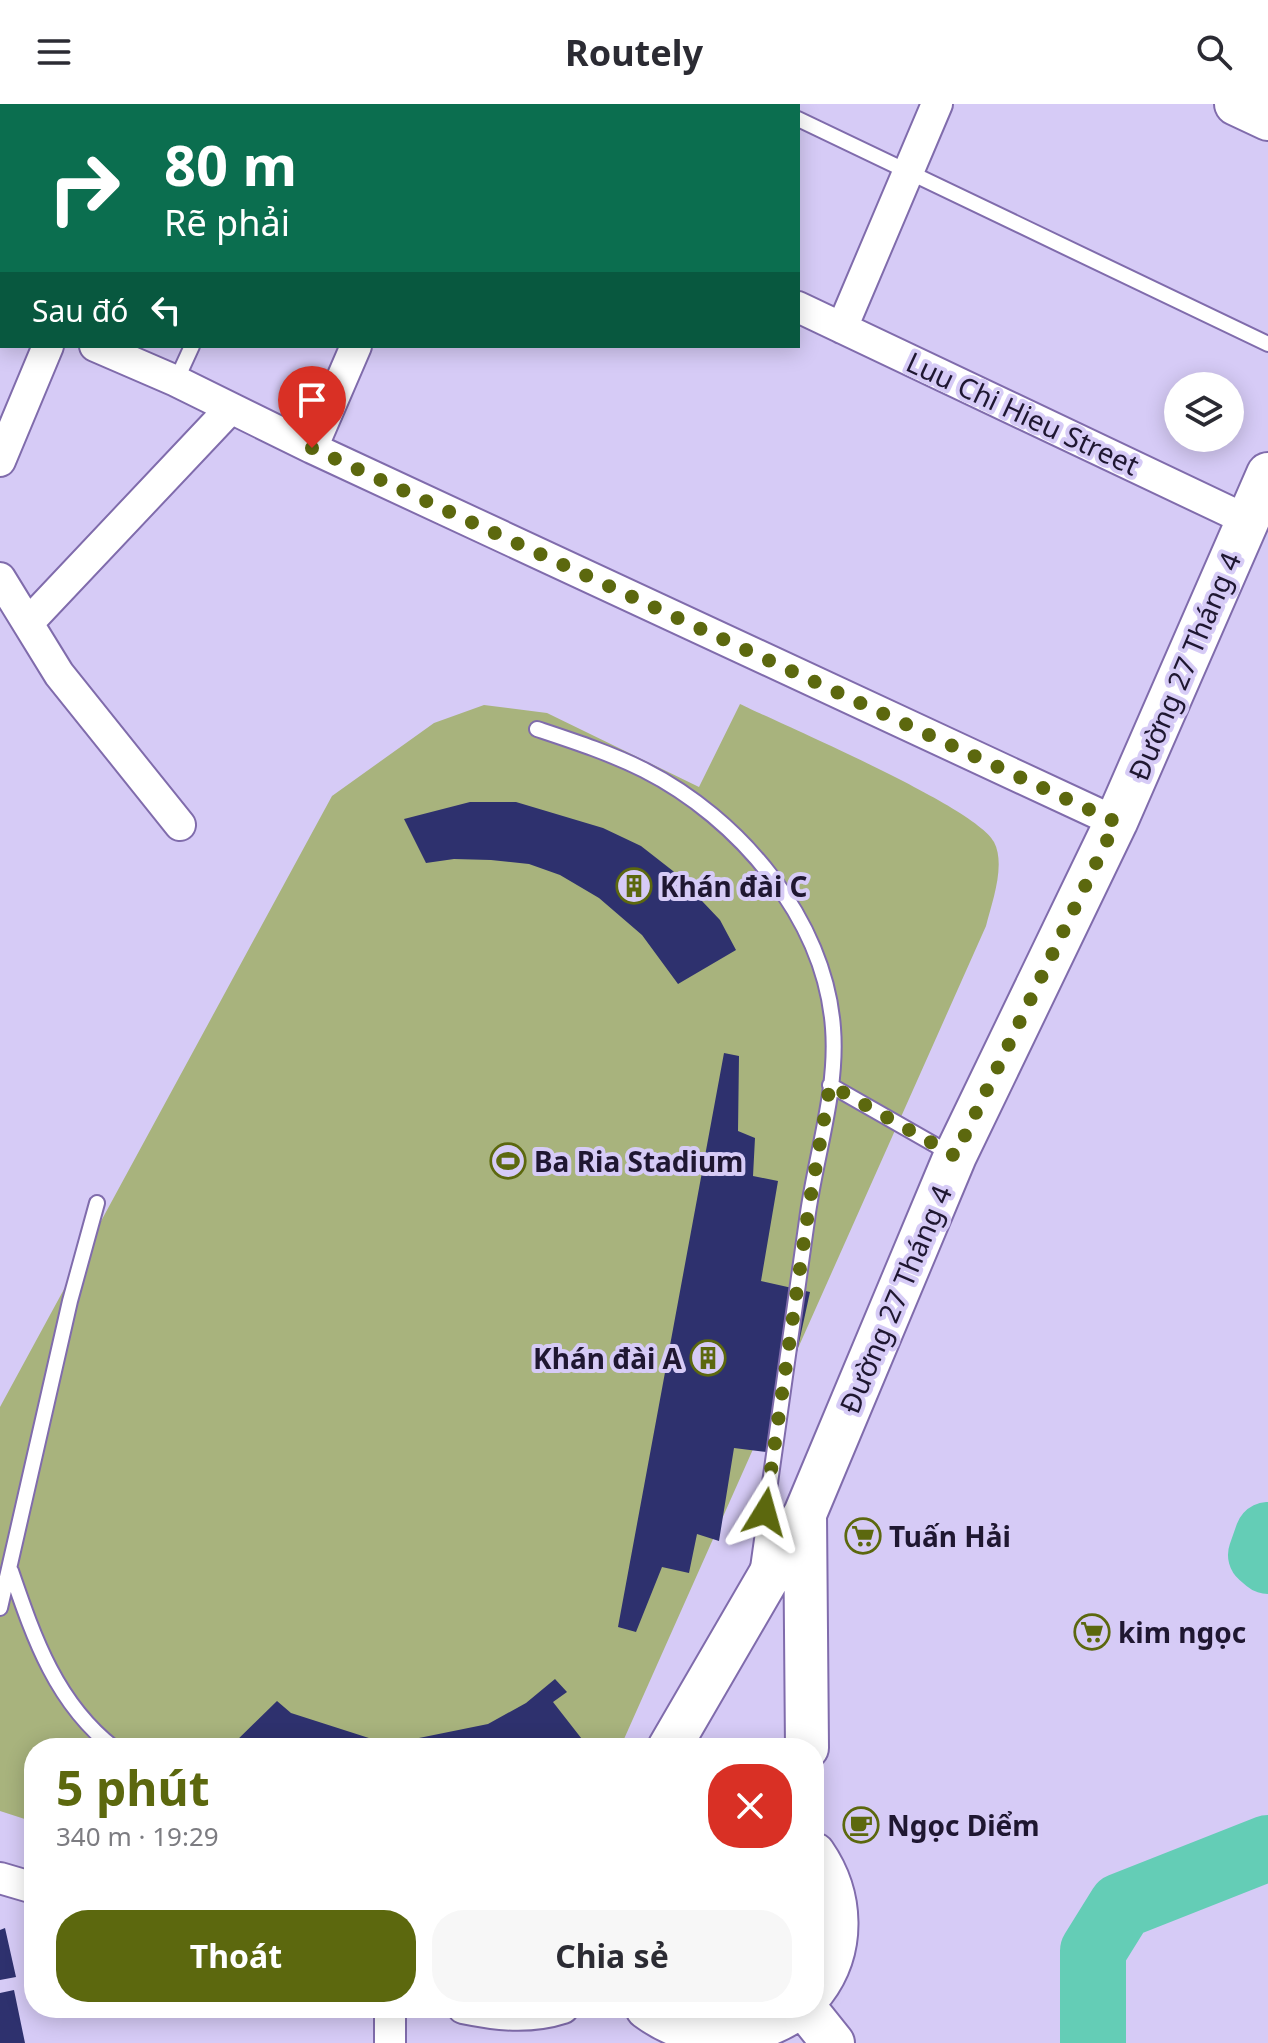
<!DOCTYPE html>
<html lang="vi">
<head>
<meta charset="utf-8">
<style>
  body { margin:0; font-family:"Noto Sans",sans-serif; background:#f7f7f7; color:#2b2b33; height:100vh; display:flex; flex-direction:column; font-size:30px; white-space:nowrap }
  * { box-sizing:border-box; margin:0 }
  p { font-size:26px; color:#7c7c81 }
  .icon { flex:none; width:44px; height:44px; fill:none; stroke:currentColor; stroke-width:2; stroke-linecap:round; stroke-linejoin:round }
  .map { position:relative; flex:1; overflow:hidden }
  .details { position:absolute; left:24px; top:1634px; width:800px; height:280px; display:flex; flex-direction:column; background:#fff; border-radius:32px; box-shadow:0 4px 20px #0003 }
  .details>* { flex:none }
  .banner { position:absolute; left:0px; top:0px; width:800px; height:244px; box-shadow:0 4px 20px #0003; background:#0b6e4f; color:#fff; overflow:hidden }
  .buttons { position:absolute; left:1164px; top:268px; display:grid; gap:16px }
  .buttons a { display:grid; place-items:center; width:80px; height:80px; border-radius:50%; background:#fff; box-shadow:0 4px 20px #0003; font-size:40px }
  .pin { position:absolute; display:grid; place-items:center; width:68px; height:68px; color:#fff; margin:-82px -34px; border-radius:50% 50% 50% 0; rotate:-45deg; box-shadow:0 0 8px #0007 }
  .pin .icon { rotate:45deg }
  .me { position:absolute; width:88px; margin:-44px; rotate:8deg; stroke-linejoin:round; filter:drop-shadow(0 0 6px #0008) }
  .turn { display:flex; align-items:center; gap:28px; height:168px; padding:0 32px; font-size:36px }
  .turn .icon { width:104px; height:104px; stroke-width:2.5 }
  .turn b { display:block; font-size:56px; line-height:68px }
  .then { display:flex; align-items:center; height:76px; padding:0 32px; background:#0003; gap:16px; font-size:30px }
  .round { display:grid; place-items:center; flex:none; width:84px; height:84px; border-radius:32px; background:#f7f7f7 }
  .headline { display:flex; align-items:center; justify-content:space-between; height:136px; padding:0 32px }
  h1 { font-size:48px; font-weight:700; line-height:60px; color:#5c680e }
  .cta { display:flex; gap:16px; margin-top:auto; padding:16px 32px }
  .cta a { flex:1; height:92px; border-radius:32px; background:#5c680e; color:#fff; font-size:32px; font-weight:700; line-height:92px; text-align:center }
  .cta a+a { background:#f7f7f7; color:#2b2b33 }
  header { display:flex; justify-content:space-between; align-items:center; height:104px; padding:0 32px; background:#fff; font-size:36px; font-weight:700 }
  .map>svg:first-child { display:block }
</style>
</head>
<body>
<header><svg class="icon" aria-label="menu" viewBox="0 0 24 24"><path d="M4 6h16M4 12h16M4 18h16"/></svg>Routely<svg class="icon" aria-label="search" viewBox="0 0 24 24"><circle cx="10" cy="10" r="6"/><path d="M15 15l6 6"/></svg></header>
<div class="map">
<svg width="1268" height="1939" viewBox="0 0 1268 1939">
  <rect width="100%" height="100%" fill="#d6cbf6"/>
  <path fill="#a8b37d" d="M740,600C785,622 976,703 994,738C1006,761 992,798 986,822L620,1644H34V1718L0,1707V1303L332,692L434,619L484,601L547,609L699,683Z"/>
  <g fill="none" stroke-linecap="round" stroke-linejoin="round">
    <path stroke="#64cdb6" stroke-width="66" d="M1268,1431L1261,1451L1268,1457
      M1093,1939V1847L1121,1802L1268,1744"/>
  </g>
  <path fill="#2e316e" d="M470,698H516L603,724L641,742L673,767L702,797L720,816L736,846L678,880L642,831L599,794L560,771L529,760L491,756L454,755L426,759L404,715Z
    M724,949L739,952L738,1027L755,1034L753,1072L778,1077L761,1177L810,1188L775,1349L734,1344L719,1437L697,1430L689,1469L662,1463L636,1528L618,1523Z
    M555,1575L567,1588L553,1598L585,1639L578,1644L230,1643L277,1597L291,1609L372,1635H414L488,1620L526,1599Z
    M5,1824L16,1873L0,1876V1826Z
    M14,1886L25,1939H0V1889Z"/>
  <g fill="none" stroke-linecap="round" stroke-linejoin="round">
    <defs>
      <path id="lane" d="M367,0L371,2
        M767,0L771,2
        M300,2L301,0
        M798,15L1268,240
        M176,277L192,242
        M537,625C573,637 610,649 644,666C739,714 825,815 833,924C838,988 815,1053 807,1116C790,1232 774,1348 758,1464
        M830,981L951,1050
        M11,1467C34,1534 56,1599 114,1644
        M0,1504L70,1197L97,1099"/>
      <path id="street" d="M152,2L153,0
        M457,2L458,0
        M0,200H2
        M798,203L1247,416
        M842,224L937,0
        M95,242L176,277L312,344L1116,718
        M312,344L356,242
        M0,357L48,242
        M0,474L59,570L180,721
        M28,519L230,305
        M0,1774L34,1784
        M463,1904C497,1911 529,1915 563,1904
        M390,1939V1904"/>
      <path id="secondary" d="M1236,0L1268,15
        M805,1411L807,1644
        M669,1644L805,1410L955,1052L1116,718L1268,370
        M814,1750C843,1792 845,1845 814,1886
        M647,1904C695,1939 750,1937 798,1904
        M805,1904L833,1939"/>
    </defs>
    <use href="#lane" stroke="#806cac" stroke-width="18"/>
    <use href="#street" stroke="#806cac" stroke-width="34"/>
    <use href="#secondary" stroke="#806cac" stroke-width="46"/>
    <use href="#lane" stroke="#fff" stroke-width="14"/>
    <use href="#street" stroke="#fff" stroke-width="30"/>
    <use href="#secondary" stroke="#fff" stroke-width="42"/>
  </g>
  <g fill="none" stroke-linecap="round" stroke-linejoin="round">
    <path stroke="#5c680e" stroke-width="14" stroke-dasharray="0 25.2" d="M312,344L1116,718L955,1052L830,981L809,1102L765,1408"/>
  </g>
  <defs>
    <symbol id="building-ring" viewBox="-11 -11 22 22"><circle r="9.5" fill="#d6cbf6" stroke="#5c680e" stroke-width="1.5"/><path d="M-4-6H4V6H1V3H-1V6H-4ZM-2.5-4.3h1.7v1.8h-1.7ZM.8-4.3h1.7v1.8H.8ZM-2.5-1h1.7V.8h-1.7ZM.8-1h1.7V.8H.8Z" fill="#5c680e"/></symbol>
    <symbol id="stadium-ring" viewBox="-11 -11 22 22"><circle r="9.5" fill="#d6cbf6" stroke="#5c680e" stroke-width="1.5"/><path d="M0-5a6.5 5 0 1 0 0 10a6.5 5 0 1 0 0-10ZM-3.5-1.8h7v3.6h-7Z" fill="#5c680e"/></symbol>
    <symbol id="supermarket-ring" viewBox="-11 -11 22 22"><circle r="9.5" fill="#d6cbf6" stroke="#5c680e" stroke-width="1.5"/><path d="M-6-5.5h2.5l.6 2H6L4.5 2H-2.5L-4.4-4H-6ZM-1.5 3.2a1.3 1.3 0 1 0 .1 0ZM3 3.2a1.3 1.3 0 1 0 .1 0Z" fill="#5c680e"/></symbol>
    <symbol id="cafe-ring" viewBox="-11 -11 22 22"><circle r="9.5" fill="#d6cbf6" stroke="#5c680e" stroke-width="1.5"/><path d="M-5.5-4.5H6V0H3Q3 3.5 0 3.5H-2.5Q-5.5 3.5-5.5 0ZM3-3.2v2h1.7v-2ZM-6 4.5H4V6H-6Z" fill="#5c680e"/></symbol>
  </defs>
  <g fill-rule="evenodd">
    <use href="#building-ring" x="614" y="762" width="40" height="40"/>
    <use href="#stadium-ring" x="488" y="1037" width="40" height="40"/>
    <use href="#building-ring" x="688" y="1234" width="40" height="40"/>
    <use href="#supermarket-ring" x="843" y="1412" width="40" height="40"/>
    <use href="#supermarket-ring" x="1072" y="1508" width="40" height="40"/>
    <use href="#cafe-ring" x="841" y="1701" width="40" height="40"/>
  </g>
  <g text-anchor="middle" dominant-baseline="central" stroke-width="8" stroke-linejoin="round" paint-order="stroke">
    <g font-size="28" fill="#1f1731" stroke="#d6cbf6">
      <text transform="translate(1023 309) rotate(25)">Luu Chi Hieu Street</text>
      <text transform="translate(1184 562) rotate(-67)">Đường 27 Tháng 4</text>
      <text transform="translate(895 1195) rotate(-67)">Đường 27 Tháng 4</text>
    </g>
    <g font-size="28" font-weight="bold" fill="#1f1731" stroke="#d6cbf6" text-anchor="start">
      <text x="660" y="782">Khán đài C</text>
      <text x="534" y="1057">Ba Ria Stadium</text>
      <text x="682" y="1254" text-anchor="end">Khán đài A</text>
      <text x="889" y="1432">Tuấn Hải</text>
      <text x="1118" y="1528">kim ngọc</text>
      <text x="887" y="1721">Ngọc Diểm</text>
    </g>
  </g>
</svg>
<div class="buttons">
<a><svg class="icon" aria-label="layers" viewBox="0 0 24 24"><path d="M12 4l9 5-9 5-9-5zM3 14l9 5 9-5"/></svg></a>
</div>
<div class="pin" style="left:312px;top:344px;background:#d93025"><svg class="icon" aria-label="arrive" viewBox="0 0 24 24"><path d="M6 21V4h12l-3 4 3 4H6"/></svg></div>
<svg class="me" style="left:765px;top:1408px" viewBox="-20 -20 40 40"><path d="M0-17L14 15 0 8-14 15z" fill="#5c680e" stroke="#fff" stroke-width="4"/></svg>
<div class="banner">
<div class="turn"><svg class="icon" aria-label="right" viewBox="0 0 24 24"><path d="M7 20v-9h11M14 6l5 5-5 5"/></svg><div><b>80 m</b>Rẽ phải</div></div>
<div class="then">Sau đó<svg class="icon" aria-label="left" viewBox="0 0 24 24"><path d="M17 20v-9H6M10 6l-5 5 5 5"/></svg></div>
</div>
<section class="details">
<div class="headline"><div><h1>5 phút</h1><p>340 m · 19:29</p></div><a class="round" style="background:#d93025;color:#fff"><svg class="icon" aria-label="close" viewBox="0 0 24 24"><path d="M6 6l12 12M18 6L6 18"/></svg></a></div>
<div class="cta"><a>Thoát</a><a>Chia sẻ</a></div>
</section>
</div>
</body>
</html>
